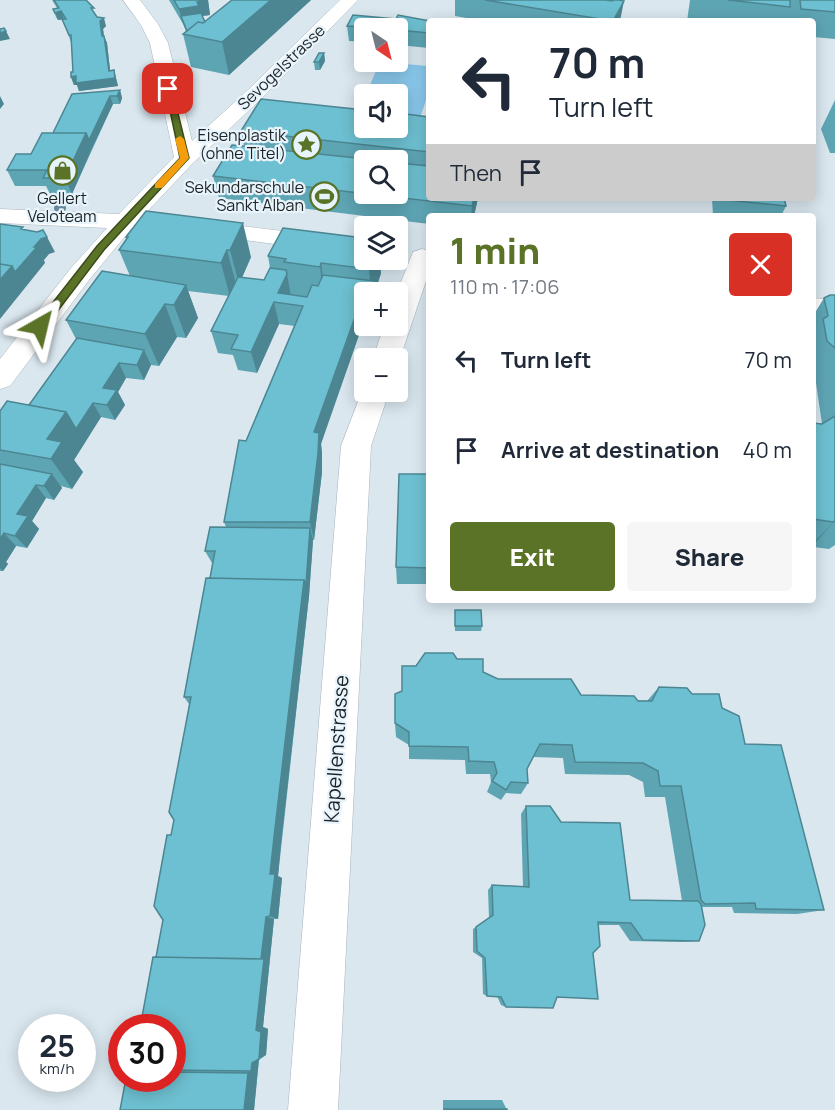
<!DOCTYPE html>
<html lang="en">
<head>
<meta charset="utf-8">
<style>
  body { margin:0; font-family:Manrope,sans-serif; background:#f6f6f7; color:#1f2937; height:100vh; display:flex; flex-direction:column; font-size:22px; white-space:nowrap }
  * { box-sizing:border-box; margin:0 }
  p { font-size:20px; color:#747a83 }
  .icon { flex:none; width:33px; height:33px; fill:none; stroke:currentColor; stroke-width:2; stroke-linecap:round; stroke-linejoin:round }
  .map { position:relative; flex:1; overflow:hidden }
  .panel { position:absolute; left:426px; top:213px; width:390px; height:390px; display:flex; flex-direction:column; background:#fff; border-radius:6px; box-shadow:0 3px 15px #0003 }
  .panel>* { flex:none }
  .banner { position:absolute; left:426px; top:18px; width:390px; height:183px; border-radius:6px; box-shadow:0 3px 15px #0003; background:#fff; color:#1f2937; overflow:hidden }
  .needle { width:39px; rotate:145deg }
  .controls { position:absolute; left:354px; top:18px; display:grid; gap:12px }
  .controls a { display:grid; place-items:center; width:54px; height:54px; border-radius:6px; background:#fff; box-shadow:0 3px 15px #0003; font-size:30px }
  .speed { position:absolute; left:18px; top:1014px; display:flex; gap:12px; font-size:30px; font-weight:700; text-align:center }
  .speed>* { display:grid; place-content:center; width:78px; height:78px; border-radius:50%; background:#fff; box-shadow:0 3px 15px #0003; line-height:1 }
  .speed small { font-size:15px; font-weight:400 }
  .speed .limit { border:9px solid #d22; background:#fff; color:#111 }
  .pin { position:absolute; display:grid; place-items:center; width:51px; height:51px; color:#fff; margin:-26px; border-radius:12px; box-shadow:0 3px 9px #0006 }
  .me { position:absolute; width:66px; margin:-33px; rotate:37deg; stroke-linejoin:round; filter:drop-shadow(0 0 4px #0008) }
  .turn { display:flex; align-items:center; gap:21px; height:126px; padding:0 24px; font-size:27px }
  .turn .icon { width:78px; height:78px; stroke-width:2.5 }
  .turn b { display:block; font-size:42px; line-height:51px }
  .then { display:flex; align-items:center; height:57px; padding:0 24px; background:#0003; gap:12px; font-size:22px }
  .round { display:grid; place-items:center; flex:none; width:63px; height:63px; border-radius:6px; background:#f6f6f7 }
  .head { display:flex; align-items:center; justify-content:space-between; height:102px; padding:0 24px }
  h1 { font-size:36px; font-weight:800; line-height:45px; color:#5a7326 }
  .action { display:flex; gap:12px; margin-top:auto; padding:12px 24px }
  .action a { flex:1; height:69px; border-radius:6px; background:#5a7326; color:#fff; font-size:24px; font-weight:800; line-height:69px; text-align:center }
  .action a+a { background:#f6f6f7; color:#1f2937 }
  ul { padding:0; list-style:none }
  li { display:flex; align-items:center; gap:18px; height:90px; padding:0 24px }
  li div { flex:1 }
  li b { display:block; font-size:22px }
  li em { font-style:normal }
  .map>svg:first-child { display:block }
</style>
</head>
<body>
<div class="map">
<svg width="835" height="1110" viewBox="0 0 835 1110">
  <rect width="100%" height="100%" fill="#dae7ef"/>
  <path fill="#88c7eb" d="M380,62L429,66V92L417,126L398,124V94H366Z"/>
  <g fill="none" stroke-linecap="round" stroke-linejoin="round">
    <defs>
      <path id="street" d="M123,0H140L158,24L168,43L192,141L248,90L340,0H358L262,98L193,163L143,216L147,217L151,222L147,227L131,229L89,280L10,386L0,389V359L71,268L107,228L0,223V209L119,214L174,157L150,43L141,25Z
        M200,221L364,241V256L192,233L188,228L192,223Z
        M422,249L429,251V272L400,358L398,362V358H373L384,326H398L397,292L413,252Z
        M813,298L835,300V318L813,316Z
        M364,386V392H389L371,446L338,1110H288L341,446Z"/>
    </defs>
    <use href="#street" stroke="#a8b5bc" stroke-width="1"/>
    <use href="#street" fill="#fff" fill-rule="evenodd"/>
  </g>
  <circle fill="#628899" cx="60" cy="208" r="6"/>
  <path fill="#5ea5b4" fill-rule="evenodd" d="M52,0H86L96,16L106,26L103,29L104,36L107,43L110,71L114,70L118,86L79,91L77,85H74L71,77L73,72L71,42L62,19H64L58,20L56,17L53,9L57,8Z
    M169,0H208L210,15L202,16L205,22L232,0H311L229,75L191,67L183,34L186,31L183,24Z
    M455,0H606L620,21H484L455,16Z
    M690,0H835V39L813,37V21H687Z
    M396,19L429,21V48L398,45V28H364V42L349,41L347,26Z
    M324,53L325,61L320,70H315L314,62Z
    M120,90L122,98L120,104H113L72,194H50L46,186H15L7,170L31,154L53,133Z
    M835,100V153H830L821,129Z
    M429,117V198H478L474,216H429V224L219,198L213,176L244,146L241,131ZM364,160H398V194Z
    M712,198H784L786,206L781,216H713Z
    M146,211L251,257L242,278L264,280L270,268L268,256L380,260L381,273L376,289V292H364L321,444L322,453V472L314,540H313L309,596L278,876L282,878L278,919H274L263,1027L268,1029L266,1055L259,1060L254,1110L172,1078V1028L156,957L163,920L171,835L174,820L189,704L184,697L213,563H212L205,551L226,527L224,522L246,441L295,326L279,324L257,373L238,370L233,355L218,353L211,331L229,296L188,291L198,318L186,338L177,337L159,366L151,365L144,380L126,378L118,392L125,405L115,420L101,417L74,460L83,472L72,489L61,486L62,488L54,500L46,498L32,521L39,529L27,548L16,546L6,562L8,564L3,571H0V411L29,405L76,339L66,320L130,276L119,250L126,239V237Z
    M835,295V545L829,549L813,547V423L822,424L816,383L813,380V316L824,298Z
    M429,474V584H397L396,567Z
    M455,610L482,626L481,631H455Z
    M457,659L498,679L581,695L647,701L659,687L692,694L722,708L745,744L824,910L797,914L734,913L732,907H702L699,941L684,942L630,941L619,925H598L593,953L557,997L506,1007L501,1005L497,996H487L483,994L482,958L473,952V929L489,918L488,890L492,885L523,887L521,814L526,806L561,822L630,900L682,901L665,797H645L643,782L629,775L565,774L563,758L533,757L527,769L528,783L521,794L506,793L501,800L487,792L491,782L490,774H466L465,760L409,759V745L396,737L395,723L402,691L416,666Z
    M443,1100H502L507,1110H443Z"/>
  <path fill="#4c8692" d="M204,0H208L210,15L202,16H181L183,24L179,9Z
    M271,0H311L229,75L222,42Z
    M624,1L620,21H613Z
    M61,11L64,19L58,20L55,13Z
    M104,18L106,26L103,29L105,44L102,36L100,21Z
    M6,31L10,39L0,41V33Z
    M104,36L107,43L111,78L114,70L118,86L79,91L77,85H74L71,77L109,71Z
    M324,53L325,61L320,70L319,62Z
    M120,90L122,98L120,104L117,96Z
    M0,96L4,104L0,109Z
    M110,96L113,104L92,148L89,140Z
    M86,133L92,148L72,194L65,178Z
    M474,198H478L474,216H471L472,206Z
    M243,223L251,257L239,284L230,250Z
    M47,237L55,252L49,254L44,260L45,263L0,319V280L12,266L34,247L41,239Z
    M227,250L236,284L230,297L221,263Z
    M373,260H380L381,273L376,289V292H371L369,269Z
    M321,263L326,297L324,300L320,267Z
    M287,274L291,296L278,293Z
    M186,285L198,318L186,338L174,305Z
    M364,294V321L321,444L322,453V472L314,540L310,522L314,432Z
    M274,302L279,324L257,373L251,352Z
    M165,304L177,337L159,366L145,334Z
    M144,350L151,365L144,380L137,365Z
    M119,363L126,378L118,392L125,405L115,420L107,405L103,388Z
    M93,403L101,417L74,460L83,472L72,489L51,459L47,439L66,412Z
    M52,474L62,488L54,500L44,486Z
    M36,485L46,498L32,521L39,529L27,548L15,536L17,514Z
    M835,521L813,545V543Z
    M310,528L313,540L309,596L281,844L278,876L282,878L278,919L270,916V874Z
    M4,533L16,546L6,562L8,564L3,571L0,568V539Z
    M266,917L274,919L263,1027L268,1029L266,1055L259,1059L256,1030L261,959Z
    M259,1058L254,1110H244L248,1073L251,1071L252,1063Z"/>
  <path fill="#6dc0d1" stroke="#4c8692" stroke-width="1.5" d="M54,0H86L94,8H91L97,17L104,18L100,21L102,36H104L109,71L114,70L115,78L76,83V76L71,77V72H73L71,35H69L62,19H66L61,11L55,13L53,9L59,8Z
    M174,0H207L197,2L199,6L179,9Z
    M232,0H271L222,42L183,34L198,22L203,23Z
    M485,0H606L612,1L613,0H619L624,1L613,21H612Z
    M728,0H790V7Z
    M799,0H835V12L801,9L800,0Z
    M201,13L205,22L203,23L198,22L187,31L181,16Z
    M353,15L396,19L398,15L430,21H429V33L398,30V28H379L347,26Z
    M4,28L6,31L0,33V29Z
    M319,53H324L319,62H314Z
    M120,90L117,96H110L89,140L86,133H53L72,94Z
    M261,99L364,110V128H398V113L429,117V152L241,131Z
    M42,133H86L65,178H43L47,170H7L16,154H31Z
    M232,145L376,160H364V194H398V163L429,166V198H474L472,206L213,176Z
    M727,198H784L786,206L727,200Z
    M146,211L243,223L230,250H227L221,263L119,250L128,237H126Z
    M0,224L23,227L21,229L37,232L43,230L47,237L41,239L34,247H37L15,272L12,266L0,264Z
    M283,228L364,238V260H373L369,269L321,263L320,267L284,262L286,259L268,256Z
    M0,264L12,266L0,280Z
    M270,268L286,270L287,274L278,293L307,297L312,285L318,286L323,275L375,281L372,292H364L314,432L319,433L318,453L310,522H224L239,440L246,441L303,306L274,302L251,352L231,349L238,335L211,331L238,277L264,280Z
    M102,271L186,285L174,305L165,304L145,334L66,320Z
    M830,295H835V348L827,341L823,319L828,316L824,298Z
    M77,338L144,350L137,365L119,363L103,388L117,390L107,405L93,403L76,429L66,412L29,405Z
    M7,401L66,412L47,439L62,442L51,459L0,450V411Z
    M835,416V521L833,522L813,519V423L822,424Z
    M0,464L52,474L44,486L36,485L17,514L28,516L15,536L4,533L0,539Z
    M399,474H429V568L396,567Z
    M210,527L310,528L306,584L304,580L210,578L215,551H205Z
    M206,578L304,580L274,837L270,874H275L270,916L266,917L261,959L156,957L163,920L154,906L167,835H171L174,820L169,812L191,697H184Z
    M455,610H481L482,626H455Z
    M425,653H453L457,659H483V672L498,679H571L581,695L634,696L638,701H652L659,687L687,688L692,694H719L722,708L739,716L745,744L781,745L824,910L756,909L755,903L705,904L701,900L681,786H660L658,771L643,763L575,762L572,745L540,744L527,769L528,783L511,782L506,790L492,781L497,773L494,762L469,761L468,747L409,746V732L395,723V694L402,691V666H416Z
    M526,806H550L561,822L620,823L630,900L698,901L701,904L705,925L699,941L643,940L631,923L598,922L600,946L593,953L598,999L557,997L553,1008L506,1007L501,997L487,996L485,958L477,951L476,927L493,915L492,885L529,887Z
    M153,957L264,959L256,1030L261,1032L259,1059L252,1063L251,1071L172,1070V1028H140Z
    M172,1072L248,1073L244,1110H120L126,1078H172Z
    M444,1109H507V1110H444Z"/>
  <path fill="#5a7326" stroke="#3a4b19" stroke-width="1.5" d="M165,87L172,89L189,158L104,250L44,329H36V324L97,246L180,158Z"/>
  <path fill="#f59e0b" d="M180,136L184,139L189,158L162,188H155V184L180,158L175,139Z"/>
  <defs>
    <symbol id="sight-ring" viewBox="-11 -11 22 22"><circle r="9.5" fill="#e7f4fc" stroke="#5a7326" stroke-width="1.5"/><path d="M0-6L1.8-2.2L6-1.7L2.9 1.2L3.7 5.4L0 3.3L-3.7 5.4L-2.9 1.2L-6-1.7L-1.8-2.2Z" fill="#5a7326"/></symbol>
    <symbol id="shop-ring" viewBox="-11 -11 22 22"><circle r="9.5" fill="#e7f4fc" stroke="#5a7326" stroke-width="1.5"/><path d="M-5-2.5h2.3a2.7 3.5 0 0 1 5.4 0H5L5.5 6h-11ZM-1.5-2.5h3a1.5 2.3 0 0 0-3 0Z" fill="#5a7326"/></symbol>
    <symbol id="stadium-ring" viewBox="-11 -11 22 22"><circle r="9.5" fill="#e7f4fc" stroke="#5a7326" stroke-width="1.5"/><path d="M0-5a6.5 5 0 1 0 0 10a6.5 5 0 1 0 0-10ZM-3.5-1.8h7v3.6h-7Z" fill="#5a7326"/></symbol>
  </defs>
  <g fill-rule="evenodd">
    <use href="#sight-ring" x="290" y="128" width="33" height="33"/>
    <use href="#shop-ring" x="46" y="154" width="33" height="33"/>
    <use href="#stadium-ring" x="308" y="180" width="33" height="33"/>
  </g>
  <g text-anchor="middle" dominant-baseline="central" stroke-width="4.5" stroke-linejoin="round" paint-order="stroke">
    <g font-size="16" fill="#1e2225" stroke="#e7f4fc">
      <text transform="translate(281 67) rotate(-44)">Sevogelstrasse</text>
    </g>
    <g font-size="16" fill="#1e2225" stroke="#e7f4fc" text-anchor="end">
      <text x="286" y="135">Eisenplastik<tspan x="286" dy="18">(ohne Titel)</tspan></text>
      <text x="304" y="187">Sekundarschule<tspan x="304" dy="18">Sankt Alban</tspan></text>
      <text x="62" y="198" text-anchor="middle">Gellert<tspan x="62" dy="18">Veloteam</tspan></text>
    </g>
    <g font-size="20" fill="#1e2225" stroke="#e7f4fc">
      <text transform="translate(336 749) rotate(-86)">Kapellenstrasse</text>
    </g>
  </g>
</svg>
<div class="controls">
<a><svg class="needle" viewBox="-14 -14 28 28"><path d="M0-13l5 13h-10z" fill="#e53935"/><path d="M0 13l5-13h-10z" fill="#747a83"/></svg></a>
<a><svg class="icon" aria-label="sound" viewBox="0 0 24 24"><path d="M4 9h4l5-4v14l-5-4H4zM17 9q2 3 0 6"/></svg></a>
<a><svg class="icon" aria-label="search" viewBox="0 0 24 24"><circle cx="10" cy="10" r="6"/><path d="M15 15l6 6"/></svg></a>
<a><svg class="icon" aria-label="layers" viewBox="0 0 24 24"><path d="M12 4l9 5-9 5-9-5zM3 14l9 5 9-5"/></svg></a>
<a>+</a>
<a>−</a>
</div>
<div class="speed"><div>25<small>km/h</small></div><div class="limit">30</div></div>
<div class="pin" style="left:168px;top:89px;background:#d93025"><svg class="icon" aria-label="arrive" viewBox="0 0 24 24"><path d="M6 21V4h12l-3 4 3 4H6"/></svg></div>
<svg class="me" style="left:40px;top:326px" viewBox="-20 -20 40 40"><path d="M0-17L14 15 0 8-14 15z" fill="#5a7326" stroke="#fff" stroke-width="4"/></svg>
<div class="banner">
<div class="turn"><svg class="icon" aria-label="left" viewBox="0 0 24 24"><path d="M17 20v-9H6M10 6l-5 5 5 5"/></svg><div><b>70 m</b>Turn left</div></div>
<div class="then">Then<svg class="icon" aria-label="arrive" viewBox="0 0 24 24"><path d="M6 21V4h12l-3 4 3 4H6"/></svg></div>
</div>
<section class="panel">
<div class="head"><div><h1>1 min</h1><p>110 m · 17:06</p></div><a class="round" style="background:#d93025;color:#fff"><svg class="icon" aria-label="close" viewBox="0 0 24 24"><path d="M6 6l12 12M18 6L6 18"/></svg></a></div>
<ul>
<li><svg class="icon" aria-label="left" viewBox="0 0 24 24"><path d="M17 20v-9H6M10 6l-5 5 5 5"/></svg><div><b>Turn left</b></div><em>70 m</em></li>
<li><svg class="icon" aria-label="arrive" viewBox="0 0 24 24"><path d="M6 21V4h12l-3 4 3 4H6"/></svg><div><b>Arrive at destination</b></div><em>40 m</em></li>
</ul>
<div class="action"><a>Exit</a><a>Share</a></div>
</section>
</div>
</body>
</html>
